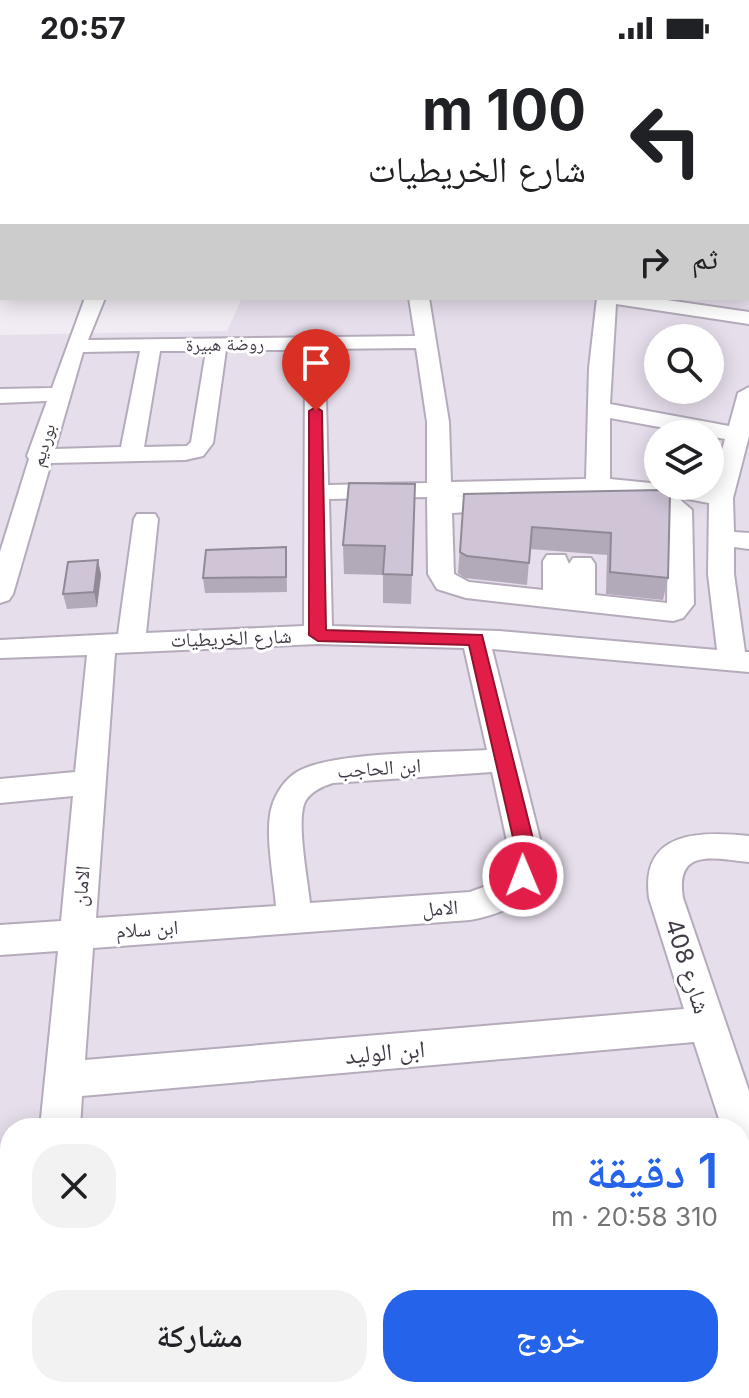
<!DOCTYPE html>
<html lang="ar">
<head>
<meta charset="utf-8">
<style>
  body { margin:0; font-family:Inter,"Noto Naskh Arabic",sans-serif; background:#f2f2f2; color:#202124; direction:rtl; height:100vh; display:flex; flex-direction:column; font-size:30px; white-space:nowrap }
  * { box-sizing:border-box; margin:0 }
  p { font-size:26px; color:#757577 }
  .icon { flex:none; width:44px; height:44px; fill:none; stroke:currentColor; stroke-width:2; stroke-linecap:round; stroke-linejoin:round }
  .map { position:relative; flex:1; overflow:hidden; direction:ltr }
  .details { position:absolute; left:0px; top:1062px; width:750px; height:280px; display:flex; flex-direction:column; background:#fff; border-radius:32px 32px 0 0; box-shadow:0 4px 20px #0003; direction:rtl }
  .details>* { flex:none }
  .top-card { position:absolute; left:0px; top:0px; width:750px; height:244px; box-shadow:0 4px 20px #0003; direction:rtl; background:#fff; color:#202124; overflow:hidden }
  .fabs { position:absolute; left:644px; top:268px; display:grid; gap:16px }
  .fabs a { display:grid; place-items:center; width:80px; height:80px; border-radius:50%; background:#fff; box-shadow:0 4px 20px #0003; font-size:40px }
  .pin { position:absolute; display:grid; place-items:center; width:68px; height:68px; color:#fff; margin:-82px -34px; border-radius:50% 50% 50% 0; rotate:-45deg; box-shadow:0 0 8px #0007 }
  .pin .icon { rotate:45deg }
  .me { position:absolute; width:88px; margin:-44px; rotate:359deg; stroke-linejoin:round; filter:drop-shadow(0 0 6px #0008) }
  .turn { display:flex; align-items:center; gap:28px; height:168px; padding:0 32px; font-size:36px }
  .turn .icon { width:104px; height:104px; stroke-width:2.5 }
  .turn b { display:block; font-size:56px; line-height:68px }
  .then { display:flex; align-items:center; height:76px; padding:0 32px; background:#0003; gap:16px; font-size:30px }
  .round { display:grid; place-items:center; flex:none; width:84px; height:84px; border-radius:32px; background:#f2f2f2 }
  .summary { display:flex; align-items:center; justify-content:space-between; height:136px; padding:0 32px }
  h1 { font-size:48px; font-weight:600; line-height:60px; color:#2563eb }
  .cta { display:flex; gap:16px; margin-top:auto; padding:16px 32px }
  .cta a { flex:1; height:92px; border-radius:32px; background:#2563eb; color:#fff; font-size:32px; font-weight:600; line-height:92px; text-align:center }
  .cta a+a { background:#f2f2f2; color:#202124 }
  .status { display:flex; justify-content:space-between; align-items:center; height:56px; padding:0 40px; background:#fff; direction:ltr }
  .status svg { height:22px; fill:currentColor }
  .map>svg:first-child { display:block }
</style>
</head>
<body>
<div class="status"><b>20:57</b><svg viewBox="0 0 49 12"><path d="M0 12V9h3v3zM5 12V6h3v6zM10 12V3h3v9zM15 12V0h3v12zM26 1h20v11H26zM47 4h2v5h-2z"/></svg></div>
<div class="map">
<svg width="749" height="1342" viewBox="0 0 749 1342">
  <rect width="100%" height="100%" fill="#f1ebf3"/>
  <path fill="#e6deeb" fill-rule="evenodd" d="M749,123V1342H0V279L227,275L242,242H748ZM658,282H710V334H658ZM658,378H710V430H658ZM10,1072H740V1332H10Z"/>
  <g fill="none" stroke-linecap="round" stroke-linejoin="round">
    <defs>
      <path id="minor" d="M16,0H93L95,2H18Z
        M127,0H166L168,2H129Z
        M198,0H220L196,2Z
        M490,0H530L532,2H492Z
        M617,0H631L616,2Z
        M700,0H714V2H700Z
        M743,0H749V8L748,2Z
        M748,47H749V55H748Z
        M0,67H2L0,78Z
        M748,73H749V83H748Z
        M748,114H749V124H748Z
        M748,181H749V191H748Z
        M2,201V215L0,216V202Z
        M85,242H105L88,284L415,280L409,242H429L449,366L451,426L586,423L589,312L597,242H653L749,256V268L616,248L610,348L729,370L738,337L749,331V380L733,442L734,476L749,477V493L734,491V518L745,596H749V616L492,593L544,799C539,841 509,857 470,864L93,892L85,1004L684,953L649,842C640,775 699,775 749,780V806C712,802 675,792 683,842L749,1035V1114L740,1110V1072H722L694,986L82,1040L80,1072H40L58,895L0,899V869L61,865L73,740L0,747V723L75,716L87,599L0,602V584L118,578L134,463L137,458H155L158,463L146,577L304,570L305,301L299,294H226L213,387L203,400L185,404L51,407L13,538L9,544L0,547V496L29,403L27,400L47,345L0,347V333L52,332ZM416,292L427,366V427L328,429L325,301L320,293ZM140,295L121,391L55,393L83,296ZM160,295H206L191,386L187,390L144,391ZM610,362L725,383L711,433L610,423ZM609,437L635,439L620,441L617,446L620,451L663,453L668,457L667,547L595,539V508L591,502H573L569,508L565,499H547L543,505V534L469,526L454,518L452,457L514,453L517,448L514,443L505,441L452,440ZM427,441L428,518L437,533L466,542L673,565L683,562L694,548L692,454L677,441L709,447L708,518L717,594L499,575L332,570L329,443ZM318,588L464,592L487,694C442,697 332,695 297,716C285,723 276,737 272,750C264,775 274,823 276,850L96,862L115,597ZM492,716L510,799L507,815L497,826L470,836L310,847C308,825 295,761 306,744C312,735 323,730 333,727Z
        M10,1247V1291L0,1292V1248Z
        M14,1332H60L59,1342H13Z"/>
    </defs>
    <use href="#minor" stroke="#b5abbb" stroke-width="4"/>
    <use href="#minor" fill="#fff" fill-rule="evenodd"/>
  </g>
  <path fill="#b2a9b9" d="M415,428L411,548L383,547V519L344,518L343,489Z
    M661,434L668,522L663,544L606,538L607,499L530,493L527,529L465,522L458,517L464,438Z
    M286,491L287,536L205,537L203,522Z
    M98,504L101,519L97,551L67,553L63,538Z"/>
  <path fill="#918a96" d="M98,504L101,519L97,551L94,536Z"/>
  <path fill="#cfc5d7" stroke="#918a96" stroke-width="2" d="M349,427L415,428L412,519L383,518L385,490L343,489Z
    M661,434L670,438L668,522L610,516L611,477L532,471L529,507L467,500L460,496L464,438Z
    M286,491V521L203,522L206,494Z
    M98,504L94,536L63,538L68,506Z"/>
  <path fill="#e11d48" stroke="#92132f" stroke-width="2" d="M316,351L322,355L326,574L482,579L537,799L531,826L523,829L516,826L513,820L517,799L469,589L318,585L309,579V355Z"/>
  <g text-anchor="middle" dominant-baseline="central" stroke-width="6" stroke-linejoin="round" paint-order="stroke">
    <g font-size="18" fill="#423a47" stroke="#fff">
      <text transform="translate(225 288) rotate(-1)">روضة هبيرة</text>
      <text transform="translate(43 389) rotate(-73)">بورديم</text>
    </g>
    <g font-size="20" fill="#423a47" stroke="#fff">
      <text transform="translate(231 582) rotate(-2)">شارع الخريطيات</text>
      <text transform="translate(379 712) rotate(-4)">ابن الحاجب</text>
      <text transform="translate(81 830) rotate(-85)">الامان</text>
      <text transform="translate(440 852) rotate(-4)">الامل</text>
      <text transform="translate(147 873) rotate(-4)">ابن سلام</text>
    </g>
    <g font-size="24" fill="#423a47" stroke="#fff">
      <text transform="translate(688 910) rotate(72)">شارع 408</text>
      <text transform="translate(385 996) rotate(-5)">ابن الوليد</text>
    </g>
  </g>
</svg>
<div class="fabs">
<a><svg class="icon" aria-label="search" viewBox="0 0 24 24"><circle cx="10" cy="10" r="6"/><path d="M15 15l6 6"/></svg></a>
<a><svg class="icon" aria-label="layers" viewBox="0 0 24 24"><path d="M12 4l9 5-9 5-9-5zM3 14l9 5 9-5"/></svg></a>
</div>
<div class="pin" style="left:316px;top:355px;background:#d93025"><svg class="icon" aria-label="arrive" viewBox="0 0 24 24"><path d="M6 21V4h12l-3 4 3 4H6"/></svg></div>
<svg class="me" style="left:523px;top:820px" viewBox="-20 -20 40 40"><circle r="17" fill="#e11d48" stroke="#fff" stroke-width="3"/><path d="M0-11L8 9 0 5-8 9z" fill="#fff"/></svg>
<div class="top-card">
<div class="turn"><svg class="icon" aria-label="left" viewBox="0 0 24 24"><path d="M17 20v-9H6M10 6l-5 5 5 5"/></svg><div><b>100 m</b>شارع الخريطيات</div></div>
<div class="then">ثم<svg class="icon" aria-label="right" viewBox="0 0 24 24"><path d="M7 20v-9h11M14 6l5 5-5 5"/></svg></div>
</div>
<section class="details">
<div class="summary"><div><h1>1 دقيقة</h1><p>310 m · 20:58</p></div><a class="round"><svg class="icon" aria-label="close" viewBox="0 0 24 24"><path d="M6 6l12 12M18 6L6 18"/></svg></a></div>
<div class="cta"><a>خروج</a><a>مشاركة</a></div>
</section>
</div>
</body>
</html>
